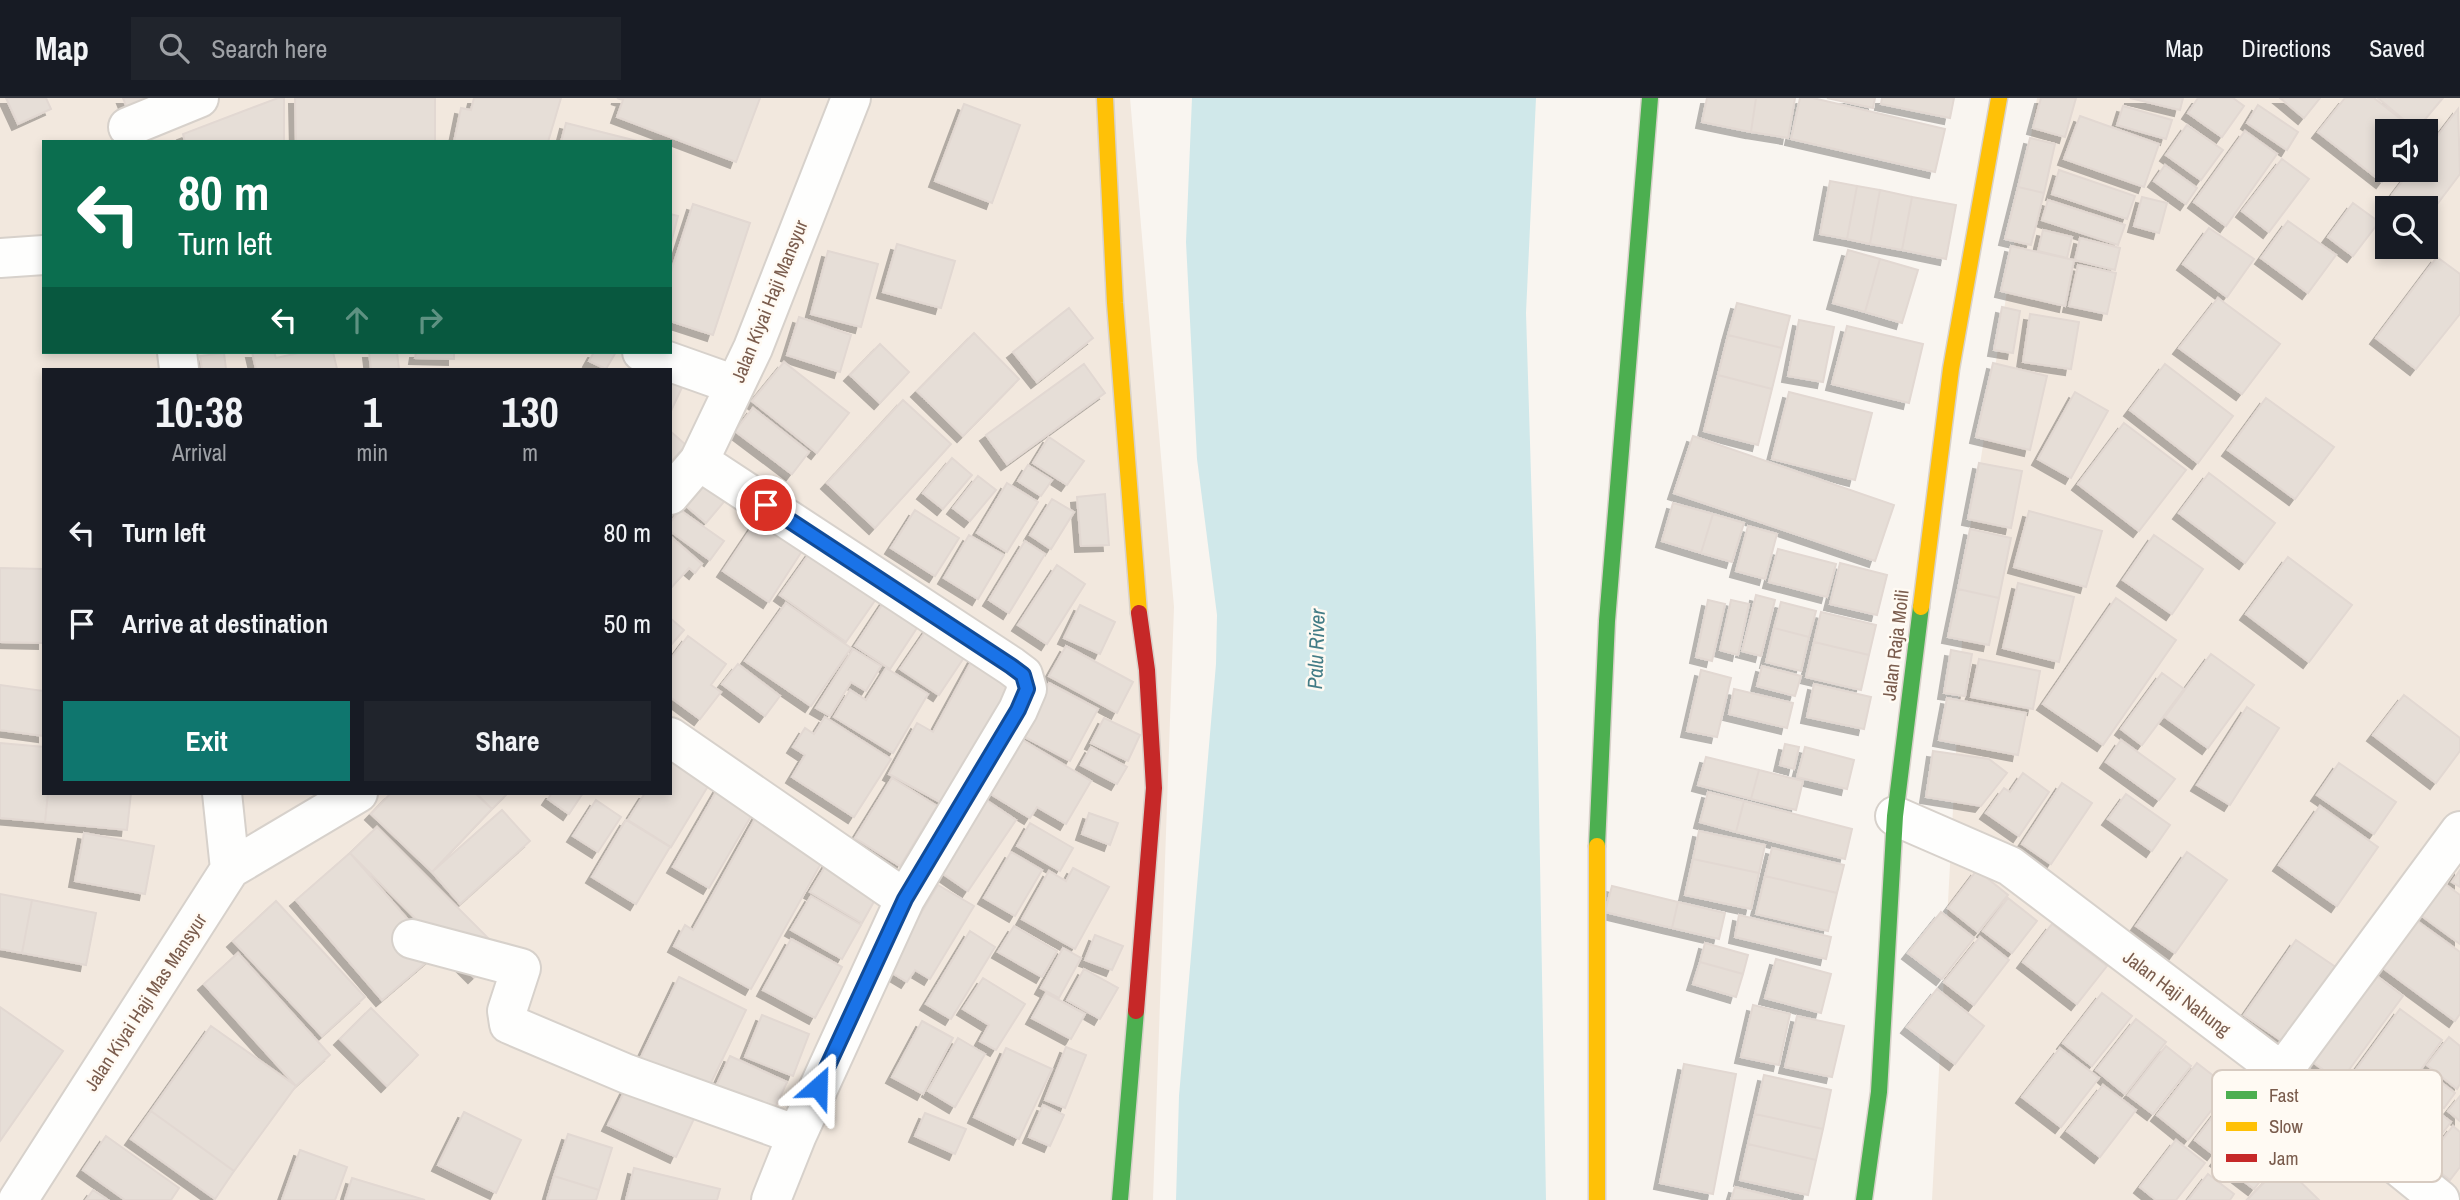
<!DOCTYPE html>
<html lang="en">
<head>
<meta charset="utf-8">
<style>
  body { margin:0; font-family:"Archivo Narrow",sans-serif; background:#20242c; color:#f1f3f6; height:100vh; display:flex; flex-direction:column; font-size:26px; white-space:nowrap }
  * { box-sizing:border-box; margin:0 }
  p { font-size:23px; color:#9ea1a6 }
  .icon { flex:none; width:38px; height:38px; fill:none; stroke:currentColor; stroke-width:2; stroke-linecap:round; stroke-linejoin:round }
  .map { position:relative; flex:1; overflow:hidden }
  .side { position:absolute; left:42px; top:270px; width:630px; height:427px; display:flex; flex-direction:column; background:#171b24; border-radius:0px; box-shadow:0 4px 10px #0003 }
  .side>* { flex:none }
  .top-card { position:absolute; left:42px; top:42px; width:630px; height:214px; border-radius:0px; box-shadow:0 4px 10px #0003; background:#0b6e4f; color:#fff; overflow:hidden }
  .buttons { position:absolute; left:2375px; top:21px; display:grid; gap:14px }
  .buttons a { display:grid; place-items:center; width:63px; height:63px; border-radius:0px; background:#171b24; box-shadow:0 4px 10px #0003; font-size:35px }
  .pin { position:absolute; display:grid; place-items:center; width:60px; height:60px; color:#fff; margin:-30px; border:4px solid #fff; border-radius:50%; box-shadow:0 2px 7px #0007 }
  .me { position:absolute; width:77px; margin:-38px; rotate:25deg; stroke-linejoin:round; filter:drop-shadow(0 0 5px #0008) }
  .turn { display:flex; align-items:center; gap:24px; height:147px; padding:0 21px; font-size:32px }
  .turn .icon { width:91px; height:91px; stroke-width:2.5 }
  .turn b { display:block; font-size:49px; line-height:60px }
  .lanes { display:flex; align-items:center; height:66px; padding:0 21px; background:#0003; justify-content:center; gap:35px; direction:ltr }
  .lanes .off { opacity:.35 }
  .eta { display:flex; justify-content:space-evenly; align-items:center; height:119px; text-align:center }
  .eta b { font-size:42px; font-weight:800; line-height:49px }
  .cta { display:flex; gap:14px; margin-top:auto; padding:14px 21px }
  .cta a { flex:1; height:80px; border-radius:0px; background:#0f766e; color:#fff; font-size:28px; font-weight:800; line-height:80px; text-align:center }
  .cta a+a { background:#20242c; color:#f1f3f6 }
  ul { padding:0; list-style:none }
  li { display:flex; align-items:center; gap:21px; height:91px; padding:0 21px }
  li div { flex:1 }
  li b { display:block; font-size:26px }
  li em { font-style:normal }
  header { display:flex; align-items:center; gap:42px; box-sizing:border-box; height:98px; padding:0 35px; background:#171b24; border-bottom:2px solid #363941 }
  header strong { font-size:33px }
  nav { display:flex; gap:38px; margin-inline-start:auto; font-size:24px }
  .search { width:490px; height:63px; background:#20242c; display:flex; align-items:center; gap:18px; box-sizing:border-box; padding:0 24px; border-radius:0px; color:#9ea1a6; font-size:26px }
  .map>svg:first-child { display:block }
</style>
</head>
<body>
<header>
<strong>Map</strong>
<div class="search"><svg class="icon" aria-label="search" viewBox="0 0 24 24"><circle cx="10" cy="10" r="6"/><path d="M15 15l6 6"/></svg>Search here</div>
<nav><a>Map</a><a>Directions</a><a>Saved</a></nav>
</header>
<div class="map">
<svg width="2460" height="1102" viewBox="0 0 2460 1102">
  <defs>
    <filter id="shadow"><feDropShadow dx="-6" dy="6" stdDeviation="0" flood-color="#0004"/></filter>
  </defs>
  <rect width="100%" height="100%" fill="#f9f5f0"/>
  <path fill="#f2e8de" fill-rule="evenodd" d="M0,0H1130L1174,509L1153,1102H0ZM44,44H670V254H44ZM44,271H670V695H44Z
    M2037,0H2460V1102H1932L1967,450ZM2387,33H2426V72H2387ZM2387,110H2426V149H2387Z"/>
  <path fill="#d0e8ea" d="M1192,0H1536L1526,215L1536,539L1546,1102H1176L1179,998L1216,566L1217,517L1197,361L1186,144Z"/>
  <path fill="#e6ded7" stroke="#e2d8d2" stroke-width="2" filter="url(#shadow)" d="M6,0H46L51,11L18,26Z
    M123,0H157L129,15Z
    M278,0H284V44H185L183,36Z
    M295,0H435V44H296Z
    M474,0H561L548,44H454L461,10L471,12Z
    M617,0H760L736,64L617,19L623,2Z
    M1707,0H1756L1751,34L1702,24Z
    M1756,0H1795L1788,40L1751,34Z
    M1800,0H1813L1945,31L1935,74L1791,41Z
    M1827,0H1875L1873,10Z
    M1882,0H1954L1950,20L1881,6Z
    M2041,0H2076L2065,39L2033,30Z
    M2130,0H2183L2180,12Z
    M2198,0H2233L2244,8L2222,39L2188,15Z
    M2280,0H2320L2304,20Z
    M2345,0H2374L2416,33H2387V72H2391L2382,84L2318,34Z
    M2378,0H2443L2416,32Z
    M964,6L1020,27L992,105L935,83Z
    M2258,7L2298,34L2287,52L2247,25Z
    M2123,8L2172,22L2166,41L2117,27Z
    M2458,11L2460,76L2426,121V110H2408L2392,97L2411,72H2426V53Z
    M2080,18L2159,46L2144,89L2064,61Z
    M566,25L641,44H561Z
    M2187,27L2223,52L2201,82L2166,57Z
    M2245,33L2277,56L2226,128L2194,104Z
    M2030,40L2055,46L2044,95L2018,89Z
    M2282,61L2309,81L2269,134L2242,113Z
    M2165,67L2197,90L2186,106L2154,83Z
    M2059,72L2135,98L2127,121L2052,96Z
    M1830,83L1857,88L1847,141L1820,136Z
    M1857,88L1880,92L1870,146L1847,141Z
    M2018,89L2044,95L2031,147L2005,141Z
    M1880,92L1912,99L1902,152L1870,146Z
    M1912,99L1956,107L1946,161L1902,152Z
    M2142,99L2167,105L2159,135L2134,128Z
    M2048,102L2125,127L2118,147L2042,122Z
    M2353,105L2379,124L2353,158L2328,139Z
    M693,106L750,125L713,237L670,223V177Z
    M670,116L678,118L670,149Z
    M2288,123L2336,157L2308,195L2261,160Z
    M2209,130L2254,161L2227,199L2183,166Z
    M2043,132L2072,139L2067,160L2038,153Z
    M2080,140L2120,150L2115,172L2075,162Z
    M897,146L955,163L941,210L883,194Z
    M2011,148L2074,162L2065,208L2001,193Z
    M1848,152L1880,161L1865,214L1833,205Z
    M828,153L878,166L861,229L811,216Z
    M2437,159L2460,176V216L2416,271L2376,240Z
    M1880,161L1918,172L1902,225L1865,214Z
    M2078,167L2116,175L2107,216L2069,208Z
    M2218,200L2280,246L2242,296L2179,250Z
    M1737,205L1790,218L1782,250L1728,237Z
    M2002,209L2020,213L2013,255L1994,252Z
    M1069,210L1093,240L1037,284L1013,254Z
    M2030,216L2079,224L2071,271L2023,264Z
    M799,219L851,237L840,274L787,257Z
    M1799,222L1834,229L1823,284L1788,278Z
    M1847,228L1923,246L1909,305L1832,286Z
    M974,235L1019,281L963,338L917,293Z
    M1728,237L1782,250L1772,291L1718,277Z
    M880,246L909,274L880,305L850,277Z
    M252,254H274L276,260L303,254H333L337,271H256Z
    M369,254H397L399,271H371Z
    M416,254H454V261L415,260Z
    M594,254H616L606,271L589,263Z
    M224,255L226,271H202L200,258Z
    M784,264L849,315L817,355L752,303Z
    M1993,265L2047,278L2030,352L1976,339Z
    M1084,266L1105,295L1007,366L986,337Z
    M2165,266L2233,318L2198,365L2130,312Z
    M692,268L670,315V271Z
    M1718,277L1772,291L1758,347L1704,333Z
    M1789,294L1872,315L1855,382L1772,361Z
    M2075,294L2108,313L2071,380L2038,361Z
    M2266,300L2334,349L2295,401L2228,352Z
    M903,302L951,346L875,430L827,385Z
    M753,310L809,354L792,376L735,333Z
    M2124,325L2186,372L2139,433L2078,386Z
    M670,333L686,347L670,365Z
    M1693,338L1894,407L1875,463L1674,395Z
    M1049,339L1084,363L1067,387L1033,365Z
    M952,360L972,377L943,411L923,395Z
    M1979,365L2022,373L2011,430L1968,421Z
    M1028,367L1052,382L1041,398L1018,383Z
    M710,373L734,392L706,425L684,406Z
    M2209,375L2275,425L2245,465L2179,415Z
    M978,378L996,392L970,423L953,410Z
    M1007,385L1038,404L1007,454L977,435Z
    M1105,396L1109,447L1081,448L1077,399Z
    M1052,401L1074,414L1051,451L1030,437Z
    M1673,405L1713,416L1701,455L1662,443Z
    M765,410L804,450L769,504L723,473Z
    M680,412L724,443L710,462L670,433V425Z
    M915,412L959,440L935,478L891,450Z
    M2029,413L2102,433L2086,489L2014,469Z
    M1713,416L1744,425L1732,464L1701,455Z
    M1748,428L1777,436L1765,481L1736,473Z
    M1970,431L2011,440L1999,500L1958,491Z
    M969,437L1004,457L978,501L944,480Z
    M2154,437L2203,471L2172,516L2123,482Z
    M670,438L702,466L695,475L689,470L670,491Z
    M1025,443L1045,456L1009,515L989,502Z
    M817,445L883,491L846,544L780,497Z
    M1778,451L1836,466L1827,499L1769,484Z
    M2288,459L2352,507L2309,564L2246,516Z
    M1840,465L1887,477L1877,517L1830,506Z
    M1057,467L1085,486L1047,546L1018,527Z
    M0,470L44,471V545L0,544Z
    M2018,485L2074,499L2059,564L2003,550Z
    M1958,491L1999,500L1989,547L1948,539Z
    M891,493L926,516L890,571L855,548Z
    M1756,497L1775,502L1761,558L1742,553Z
    M2116,500L2176,542L2103,647L2043,606Z
    M1708,502L1725,506L1712,563L1696,559Z
    M1731,502L1749,506L1738,557L1720,552Z
    M1781,504L1816,513L1809,539L1774,530Z
    M786,505L851,550L811,608L745,563Z
    M1080,507L1115,524L1100,556L1064,540Z
    M1821,514L1876,527L1869,557L1814,544Z
    M670,520L684,532L670,548Z
    M934,521L973,546L939,597L900,571Z
    M1774,530L1809,539L1801,573L1766,564Z
    M688,538L726,566L711,587L721,594L700,621L670,599V562Z
    M1814,544L1869,557L1861,592L1806,579Z
    M1066,548L1133,584L1117,615L1049,578Z
    M853,551L881,568L866,593L851,584L830,618L816,610Z
    M1951,552L1972,556L1965,598L1944,595Z
    M977,553L1019,576L947,708L889,676L917,625L933,634Z
    M2211,556L2254,587L2208,650L2165,619Z
    M1979,561L2040,573L2033,611L1971,599Z
    M738,566L780,598L765,618L722,586Z
    M1762,568L1801,578L1795,598L1757,588Z
    M886,570L928,596L893,655L834,619L850,592L866,602Z
    M1701,572L1731,580L1717,639L1687,633Z
    M2162,575L2184,591L2142,647L2121,631Z
    M1049,585L1098,611L1070,663L1021,637Z
    M1814,586L1871,599L1864,631L1807,619Z
    M0,587L44,593V638L0,632Z
    M1734,591L1793,605L1787,630L1729,616Z
    M2404,597L2460,640V653L2436,685L2373,637Z
    M1947,600L2026,615L2018,657L1939,642Z
    M2247,609L2279,630L2230,707L2197,687Z
    M825,619L891,661L854,719L792,679L805,657L793,649L805,630L814,636Z
    M1104,620L1140,637L1128,663L1091,645Z
    M1016,638L1091,683L1066,726L1037,709L1030,720L984,692Z
    M2121,642L2175,681L2159,702L2106,664Z
    M0,645L44,649V695H48L45,724L0,720Z
    M1785,646L1799,649L1794,671L1780,667Z
    M1091,649L1127,669L1117,686L1081,667Z
    M1805,649L1854,662L1847,691L1797,679Z
    M670,653L716,675L671,749L628,722L645,695H670Z
    M1933,653L1989,661L2007,675L1981,708L1926,699Z
    M1706,659L1759,672L1751,701L1698,687Z
    M2339,665L2396,704L2374,736L2317,697Z
    M1759,672L1803,683L1796,712L1751,701Z
    M2023,675L2049,694L2019,738L1986,715L2004,690L2010,694Z
    M892,680L937,708L900,768L855,740Z
    M2062,685L2092,705L2051,766L2022,746Z
    M720,687L757,708L709,790L673,769Z
    M1708,694L1744,703L1736,734L1700,724Z
    M48,695H131L127,732L45,724Z
    M391,695H475L492,711L432,774L371,716Z
    M476,695H508L492,711Z
    M552,695H583L569,716L548,701Z
    M2126,696L2170,727L2152,753L2108,721Z
    M983,700L1016,722L968,793L936,771Z
    M596,702L621,719L598,754L573,738Z
    M1744,703L1852,731L1845,761L1736,734Z
    M2320,708L2378,749L2337,808L2279,767Z
    M502,712L530,743L460,806L432,774Z
    M760,712L829,751L751,891L674,848L685,827L693,832Z
    M1089,715L1118,725L1110,747L1082,736Z
    M626,722L670,749L636,806L592,779Z
    M1030,725L1073,750L1060,773L1017,748Z
    M377,729L501,853L474,879L350,755Z
    M1699,733L1765,747L1759,775L1693,761Z
    M84,735L154,748L145,796L75,783Z
    M1772,750L1844,767L1837,795L1765,778Z
    M1011,754L1042,772L1015,818L984,800Z
    M2187,754L2227,782L2175,855L2136,828Z
    M350,755L437,855L382,902L296,802Z
    M831,759L882,789L862,825L810,794Z
    M1693,761L1759,775L1751,811L1685,797Z
    M1073,770L1109,789L1075,851L1022,821L1049,773L1066,783Z
    M1977,772L2008,797L1978,834L1948,810Z
    M2460,772V789L2452,784Z
    M1765,778L1837,795L1828,833L1756,816Z
    M2434,778L2460,797V846L2411,810Z
    M938,787L974,808L930,881L915,872L907,884L887,872Z
    M1612,788L1678,804L1672,830L1605,814Z
    M0,796L32,802L22,855L0,851Z
    M811,798L861,827L842,861L791,832Z
    M2008,800L2037,823L2012,855L1983,833Z
    M32,802L96,815L86,867L22,855Z
    M276,803L365,899L322,938L233,843Z
    M1678,804L1725,815L1719,841L1672,830Z
    M1941,814L1974,840L1942,881L1908,855Z
    M1739,817L1831,839L1826,861L1735,839Z
    M2413,820L2460,854V916L2455,923L2379,867Z
    M2052,826L2107,868L2077,906L2023,864Z
    M1014,828L1057,853L1042,879L998,854Z
    M970,833L995,849L951,921L926,906Z
    M1095,837L1123,848L1112,872L1085,862Z
    M1980,839L2009,862L1974,907L1944,884Z
    M791,841L842,869L815,920L763,892Z
    M2296,842L2340,872L2288,947L2244,917Z
    M1705,845L1748,857L1743,876L1700,864Z
    M1063,850L1081,860L1059,900L1041,890Z
    M238,855L330,957L296,988L204,886Z
    M1776,861L1831,876L1821,915L1765,900Z
    M1700,864L1743,876L1736,899L1693,886Z
    M1084,871L1118,890L1100,921L1067,902Z
    M2369,872L2403,898L2340,984L2306,959Z
    M679,879L746,912L699,1010L632,978Z
    M983,880L1025,906L996,952L980,943L989,927L963,911Z
    M1937,891L1984,928L1955,966L1907,929Z
    M1046,895L1085,916L1071,941L1032,920Z
    M2102,895L2132,918L2092,968L2063,945Z
    M1753,907L1790,916L1779,967L1741,959Z
    M0,909L63,953L0,1043Z
    M371,910L418,957L387,988L340,941Z
    M2400,911L2442,942L2387,1019L2344,988Z
    M762,917L809,936L793,978L745,959Z
    M1797,918L1844,928L1832,979L1785,969Z
    M2136,921L2166,944L2125,996L2096,972Z
    M922,923L953,940L923,996L892,979Z
    M211,928L296,988L234,1073L151,1013Z
    M2449,939L2460,948V986L2457,991L2427,967Z
    M958,940L985,956L955,1009L928,993Z
    M2166,948L2191,968L2153,1016L2128,997Z
    M1066,949L1086,957L1065,1010L1045,1002Z
    M1006,950L1052,971L1019,1041L974,1019Z
    M2060,950L2099,980L2061,1029L2022,999Z
    M730,958L787,984L763,1036L706,1010Z
    M2197,965L2229,990L2188,1042L2157,1017Z
    M1684,966L1736,976L1713,1096L1660,1085Z
    M2428,974L2455,995L2444,1010L2416,987Z
    M1764,977L1831,992L1823,1031L1755,1016Z
    M632,978L699,1010L676,1059L608,1027Z
    M2103,987L2136,1012L2100,1059L2067,1033Z
    M2410,992L2451,1024L2423,1060L2382,1027Z
    M2460,998V1023L2448,1013Z
    M2227,1000L2246,1014L2213,1056L2195,1042Z
    M1043,1007L1064,1017L1050,1048L1029,1039Z
    M151,1013L234,1073L215,1101L131,1041Z
    M464,1014L521,1042L496,1095L438,1067Z
    M925,1015L966,1031L955,1056L915,1038Z
    M1755,1016L1823,1031L1816,1062L1748,1046Z
    M2252,1016L2289,1045L2254,1091L2216,1062Z
    M2453,1028L2460,1034V1069L2450,1082L2426,1063Z
    M568,1036L612,1050L599,1092L554,1078Z
    M106,1038L179,1090L171,1102H125L83,1072Z
    M2176,1042L2205,1065L2176,1102H2156L2140,1089Z
    M1748,1046L1816,1062L1808,1097L1740,1082Z
    M300,1052L347,1069L335,1102H282Z
    M2282,1066L2319,1102H2247Z
    M634,1070L720,1091L717,1102H626Z
    M2208,1076L2234,1096L2230,1102H2188Z
    M554,1078L599,1092L596,1102H547Z
    M352,1080L425,1102H345Z
    M1735,1089L1788,1102H1731Z
    M93,1092L108,1102H86Z"/>
  <g fill="none" stroke-linecap="round" stroke-linejoin="round">
    <defs>
      <path id="street" d="M128,29L199,0
        M0,160L44,157
        M177,254L179,271
        M642,254L735,287
        M699,363L1011,568L1023,577L1027,591L1018,612L905,801L797,1037L771,1102
        M670,397L699,363L753,250L851,0
        M670,639L905,801
        M1895,718L2010,768L2282,974L2440,1102
        M230,771L358,695
        M412,841L521,870L507,913L509,926L627,976L797,1037
        M2282,974L2460,733
        M18,1102L230,771L222,695"/>
      <path id="fast" d="M1597,748L1607,523L1650,0
        M1120,1102L1136,913
        M1864,1102L1879,994L1895,718L1921,509"/>
      <path id="slow" d="M1105,0L1115,205L1139,515
        M1921,509L1951,271L1999,0
        M1597,1102V748"/>
      <path id="jam" d="M1136,913L1154,690L1147,572L1139,515"/>
    </defs>
    <use href="#street" stroke="#d7d1cb" stroke-width="42"/>
    <use href="#fast" stroke="#d9d2cb" stroke-width="19"/>
    <use href="#slow" stroke="#d9d2cb" stroke-width="19"/>
    <use href="#jam" stroke="#d9d2cb" stroke-width="19"/>
    <use href="#street" stroke="#fefefd" stroke-width="38"/>
    <use href="#fast" stroke="#4caf50" stroke-width="16"/>
    <use href="#slow" stroke="#ffc107" stroke-width="16"/>
    <use href="#jam" stroke="#c62828" stroke-width="16"/>
  </g>
  <g fill="none" stroke-linecap="round" stroke-linejoin="round">
    <defs>
      <path id="route" d="M766,407L1011,568L1023,577L1027,591L1018,612L905,801L818,989"/>
    </defs>
    <use href="#route" stroke="#114b97" stroke-width="18"/>
    <use href="#route" stroke="#1a73e8" stroke-width="12"/>
  </g>
  <g text-anchor="middle" dominant-baseline="central" stroke-width="5" stroke-linejoin="round" paint-order="stroke">
    <g font-size="19" fill="#7a5c4d" stroke="#fffaf3">
      <text transform="translate(769 203) rotate(-68)">Jalan Kiyai Haji Mansyur</text>
      <text transform="translate(1895 547) rotate(-83)">Jalan Raja Moili</text>
      <text transform="translate(2177 895) rotate(37)">Jalan Haji Nahung</text>
      <text transform="translate(145 904) rotate(-57)">Jalan Kiyai Haji Mas Mansyur</text>
    </g>
    <g font-size="21" font-style="italic" fill="#437c86" stroke="#fffaf3">
      <text transform="translate(1316 551) rotate(-88)">Palu River</text>
    </g>
  </g>
  <rect x="2212" y="972" width="230" height="112" rx="10" fill="#fffaf3" stroke="#d7cbc1" stroke-width="2"/>
  <rect x="2226" y="993" width="31" height="8" fill="#4caf50"/>
  <rect x="2226" y="1024" width="31" height="9" fill="#ffc107"/>
  <rect x="2226" y="1056" width="31" height="8" fill="#c62828"/>
  <g font-size="19" fill="#7a5c4d">
    <text x="2269" y="1004">Fast</text>
    <text x="2269" y="1035">Slow</text>
    <text x="2269" y="1067">Jam</text>
  </g>
</svg>
<div class="buttons">
<a><svg class="icon" aria-label="sound" viewBox="0 0 24 24"><path d="M4 9h4l5-4v14l-5-4H4zM17 9q2 3 0 6"/></svg></a>
<a><svg class="icon" aria-label="search" viewBox="0 0 24 24"><circle cx="10" cy="10" r="6"/><path d="M15 15l6 6"/></svg></a>
</div>
<div class="pin" style="left:766px;top:407px;background:#d93025"><svg class="icon" aria-label="arrive" viewBox="0 0 24 24"><path d="M6 21V4h12l-3 4 3 4H6"/></svg></div>
<svg class="me" style="left:818px;top:989px" viewBox="-20 -20 40 40"><path d="M0-17L14 15 0 8-14 15z" fill="#1a73e8" stroke="#fff" stroke-width="4"/></svg>
<div class="top-card">
<div class="turn"><svg class="icon" aria-label="left" viewBox="0 0 24 24"><path d="M17 20v-9H6M10 6l-5 5 5 5"/></svg><div><b>80 m</b>Turn left</div></div>
<div class="lanes"><svg class="icon" aria-label="left" viewBox="0 0 24 24"><path d="M17 20v-9H6M10 6l-5 5 5 5"/></svg><svg class="icon off" aria-label="ahead" viewBox="0 0 24 24"><path d="M12 20V5M6 11l6-6 6 6"/></svg><svg class="icon off" aria-label="right" viewBox="0 0 24 24"><path d="M7 20v-9h11M14 6l5 5-5 5"/></svg></div>
</div>
<section class="side">
<div class="eta">
<div><b>10:38</b><p>Arrival</p></div>
<div><b>1</b><p>min</p></div>
<div><b>130</b><p>m</p></div>
</div>
<ul>
<li><svg class="icon" aria-label="left" viewBox="0 0 24 24"><path d="M17 20v-9H6M10 6l-5 5 5 5"/></svg><div><b>Turn left</b></div><em>80 m</em></li>
<li><svg class="icon" aria-label="arrive" viewBox="0 0 24 24"><path d="M6 21V4h12l-3 4 3 4H6"/></svg><div><b>Arrive at destination</b></div><em>50 m</em></li>
</ul>
<div class="cta"><a>Exit</a><a>Share</a></div>
</section>
</div>
</body>
</html>
